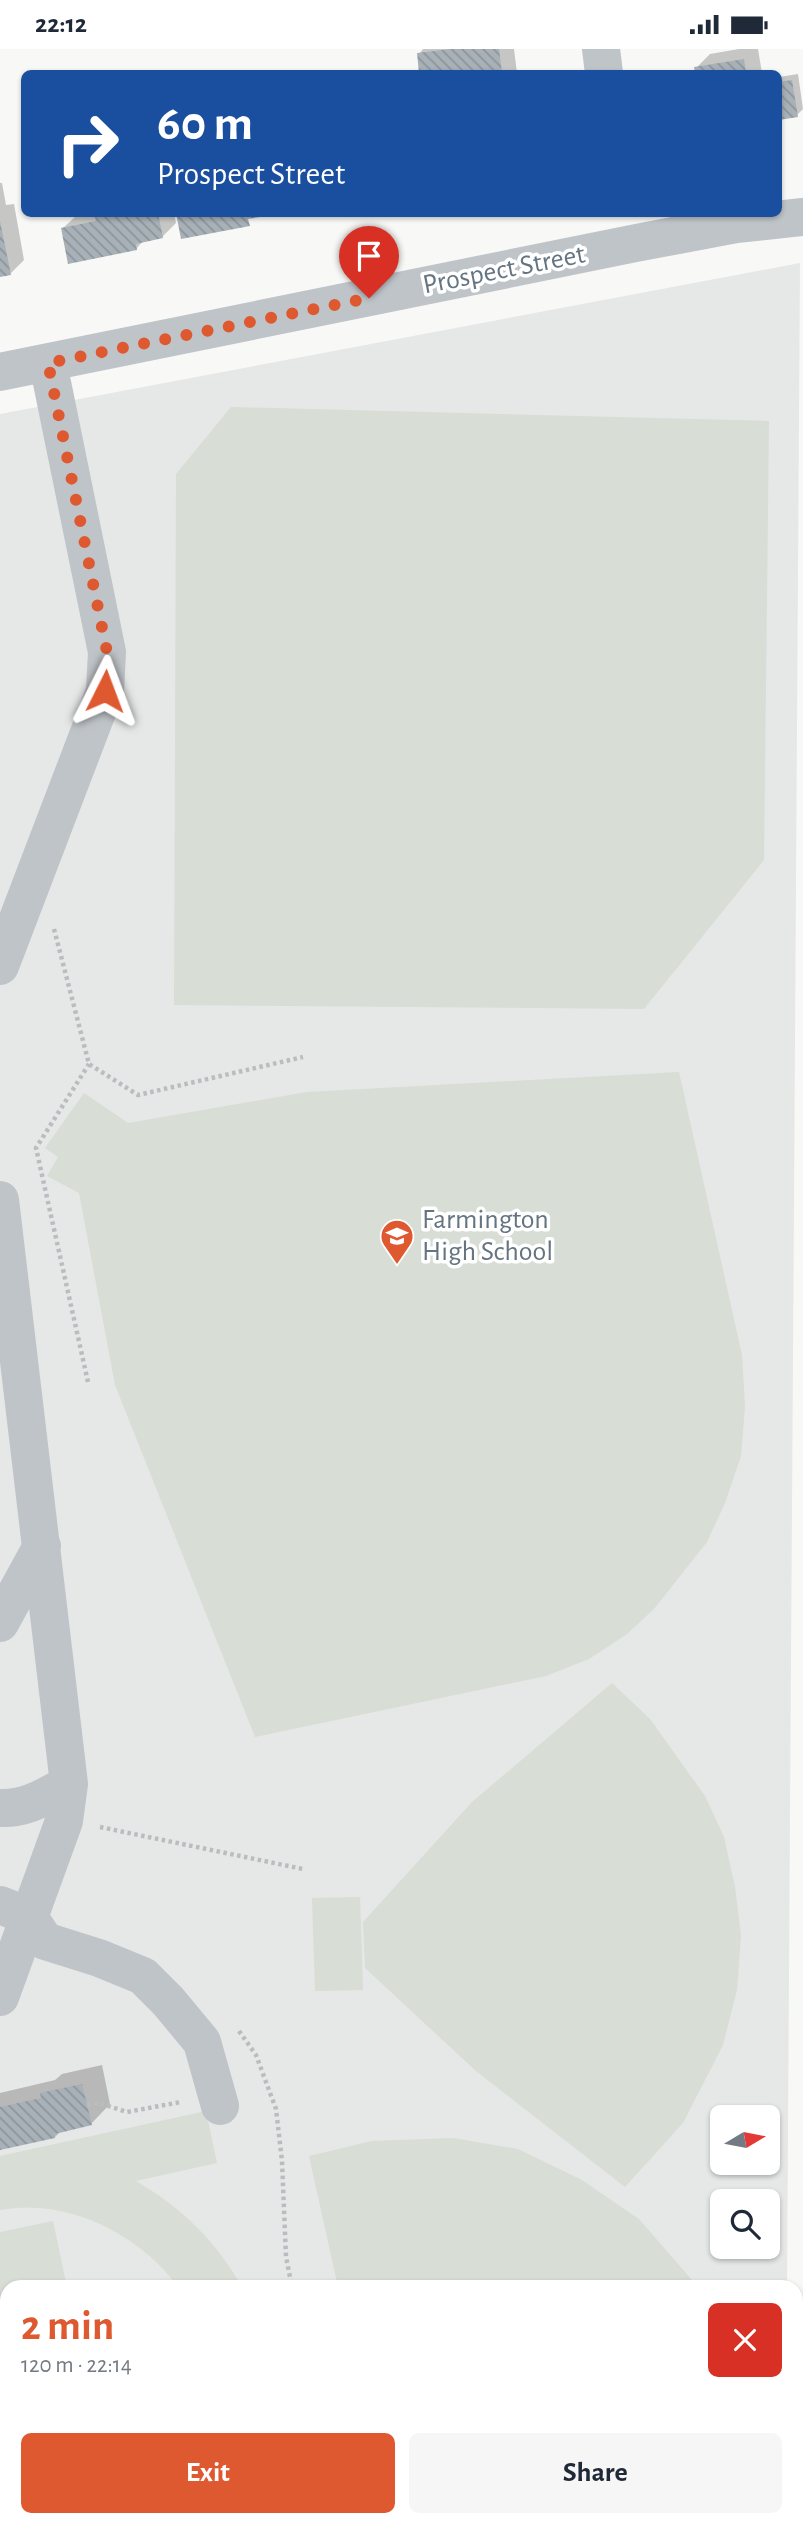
<!DOCTYPE html>
<html lang="en">
<head>
<meta charset="utf-8">
<style>
  body { margin:0; font-family:"Alegreya Sans",sans-serif; background:#f6f6f7; color:#1f2937; height:100vh; display:flex; flex-direction:column; font-size:26px; white-space:nowrap }
  * { box-sizing:border-box; margin:0 }
  p { font-size:23px; color:#747a83 }
  .icon { flex:none; width:38px; height:38px; fill:none; stroke:currentColor; stroke-width:2; stroke-linecap:round; stroke-linejoin:round }
  .map { position:relative; flex:1; overflow:hidden }
  .side { position:absolute; left:0px; top:2231px; width:803px; height:247px; display:flex; flex-direction:column; background:#fff; border-radius:21px 21px 0 0; box-shadow:0 2px 5px #0004 }
  .side>* { flex:none }
  .banner { position:absolute; left:21px; top:21px; width:761px; height:147px; border-radius:10px; box-shadow:0 2px 5px #0004; background:#1a4fa0; color:#fff; overflow:hidden }
  .needle { width:46px; rotate:80deg }
  .tools { position:absolute; left:710px; top:2056px; display:grid; gap:14px }
  .tools a { display:grid; place-items:center; width:70px; height:70px; border-radius:10px; background:#fff; box-shadow:0 2px 5px #0004; font-size:35px }
  .pin { position:absolute; display:grid; place-items:center; width:60px; height:60px; color:#fff; margin:-72px -30px; border-radius:50% 50% 50% 0; rotate:-45deg; box-shadow:0 0 7px #0007 }
  .pin .icon { rotate:45deg }
  .me { position:absolute; width:77px; margin:-38px; rotate:3deg; stroke-linejoin:round; filter:drop-shadow(0 0 5px #0008) }
  .turn { display:flex; align-items:center; gap:24px; height:147px; padding:0 21px; font-size:32px }
  .turn .icon { width:91px; height:91px; stroke-width:2.5 }
  .turn b { display:block; font-size:49px; line-height:60px }
  .round { display:grid; place-items:center; flex:none; width:74px; height:74px; border-radius:10px; background:#f6f6f7 }
  .head { display:flex; align-items:center; justify-content:space-between; height:119px; padding:0 21px }
  h1 { font-size:42px; font-weight:700; line-height:52px; color:#de5830 }
  .cta { display:flex; gap:14px; margin-top:auto; padding:14px 21px }
  .cta a { flex:1; height:80px; border-radius:10px; background:#de5830; color:#fff; font-size:28px; font-weight:700; line-height:80px; text-align:center }
  .cta a+a { background:#f6f6f7; color:#1f2937 }
  .status { display:flex; justify-content:space-between; align-items:center; height:49px; padding:0 35px; background:#fff; direction:ltr }
  .status svg { height:19px; fill:currentColor }
  .map>svg:first-child { display:block }
</style>
</head>
<body>
<div class="status"><b>22:12</b><svg viewBox="0 0 49 12"><path d="M0 12V9h3v3zM5 12V6h3v6zM10 12V3h3v9zM15 12V0h3v12zM26 1h20v11H26zM47 4h2v5h-2z"/></svg></div>
<div class="map">
<svg width="803" height="2477" viewBox="0 0 803 2477">
  <defs>
    <pattern id="building-back-hatch" width="6" height="6" patternUnits="userSpaceOnUse" patternTransform="scale(1.75)"><rect width="6" height="6" fill="#a8b1b7"/><path d="M-1 5l2 2M0 0l6 6M5-1l2 2" fill="none" stroke="#8c959a"/></pattern>
  </defs>
  <rect width="100%" height="100%" fill="#f8f8f6"/>
  <path fill="#e6e7e7" fill-rule="evenodd" d="M800,214L787,2238H7V2471H785V2477H0V365ZM723,2068H768V2114H723ZM723,2152H768V2198H723Z"/>
  <path fill="#d8ddd5" d="M231,358L769,372L764,811L644,960L174,956L176,425Z
    M679,1023L742,1306L745,1357L741,1407L725,1454L707,1493L654,1560L627,1585L589,1610L546,1627L255,1688L115,1336L79,1144L47,1127L58,1108L45,1099L84,1044L128,1074L307,1043Z
    M612,1634L650,1670L705,1747L724,1788L735,1838L741,1886L737,1941L723,1996L683,2074L625,2138L476,2022L365,1919L363,1873L472,1753Z
    M360,1848L363,1941L315,1942L312,1849Z
    M206,2062L217,2114L136,2132C182,2159 216,2192 242,2238H178C140,2185 66,2148 0,2161V2107Z
    M453,2089L518,2100L582,2131L639,2170L698,2238H338L309,2107L372,2092Z
    M53,2172L67,2238H7V2471H117L118,2477H0V2183Z"/>
  <path fill="#0003" d="M423,0H514L517,24H421L419,5Z
    M739,0H758L762,24H697L696,19L710,5Z
    M798,25L803,60L797,66L779,69V28Z
    M0,134H2L6,156L14,155L24,211L10,225L0,227Z
    M84,164H174L176,174L162,188L144,191L136,200L63,179L77,166Z
    M102,2016L110,2055L91,2075L61,2082L55,2088L0,2100V2044L55,2031L62,2025Z"/>
  <path fill="url(#building-back-hatch)" d="M451,0H499L502,24H419L417,4Z
    M744,10L746,24H695L694,18Z
    M792,31L798,68L779,71V33Z
    M94,164H158L163,189L136,195L137,201L68,215L61,179L96,172Z
    M176,164H272V166L248,170L250,177L181,190Z
    M0,172L11,226L0,228Z
    M82,2035L92,2076L55,2085V2089L0,2101V2058L41,2049L40,2044Z"/>
  <g fill="none" stroke-linecap="round" stroke-linejoin="round">
    <path stroke="#babdc0" stroke-width="4.5" stroke-dasharray="3.5 3.5" stroke-linecap="butt" d="M54,880L89,1015L138,1046L303,1008
      M88,1333L36,1099L89,1015
      M100,1778L303,1820
      M239,1982L256,2006L276,2060L282,2112L286,2208L292,2238
      M87,2056L99,2054L127,2063L181,2053
      M296,2477L298,2471"/>
    <path stroke="#bfc4c8" stroke-width="38" d="M601,0L604,24
      M0,323L636,194L736,175L803,168
      M0,917L105,642L107,603L48,314
      M0,1151L69,1735L64,1772L0,1948
      M0,1574L42,1497
      M0,1759C27,1760 46,1747 69,1735
      M0,1856L28,1867L45,1892L99,1909L143,1927L168,1952L202,1993L220,2057"/>
  </g>
  <g fill="none" stroke-linecap="round" stroke-linejoin="round">
    <path stroke="#de5830" stroke-width="12" stroke-dasharray="0 21.6" d="M105,642L107,603L48,314L369,249"/>
  </g>
  <defs>
    <symbol id="school-pin" viewBox="-11 -11 22 30"><path d="M0 17L-7.5 6A9.5 9.5 0 1 1 7.5 6Z" fill="#de5830" stroke="#fff"/><path d="M0-5L7-2L0 1L-7-2ZM-4 1L0 2.5L4 1V4Q0 6-4 4Z" fill="#fff"/></symbol>
  </defs>
  <g fill-rule="evenodd">
    <use href="#school-pin" x="378" y="1168" width="38" height="52"/>
  </g>
  <g text-anchor="middle" dominant-baseline="central" stroke-width="7" stroke-linejoin="round" paint-order="stroke">
    <g font-size="28" fill="#647480" stroke="#fff">
      <text transform="translate(504 221) rotate(-11)">Prospect Street</text>
    </g>
    <g font-size="28" fill="#647480" stroke="#fff" text-anchor="start">
      <text x="422" y="1171">Farmington<tspan x="422" dy="32">High School</tspan></text>
    </g>
  </g>
</svg>
<div class="tools">
<a><svg class="needle" viewBox="-14 -14 28 28"><path d="M0-13l5 13h-10z" fill="#e53935"/><path d="M0 13l5-13h-10z" fill="#747a83"/></svg></a>
<a><svg class="icon" aria-label="search" viewBox="0 0 24 24"><circle cx="10" cy="10" r="6"/><path d="M15 15l6 6"/></svg></a>
</div>
<div class="pin" style="left:369px;top:249px;background:#d93025"><svg class="icon" aria-label="arrive" viewBox="0 0 24 24"><path d="M6 21V4h12l-3 4 3 4H6"/></svg></div>
<svg class="me" style="left:105px;top:642px" viewBox="-20 -20 40 40"><path d="M0-17L14 15 0 8-14 15z" fill="#de5830" stroke="#fff" stroke-width="4"/></svg>
<div class="banner">
<div class="turn"><svg class="icon" aria-label="right" viewBox="0 0 24 24"><path d="M7 20v-9h11M14 6l5 5-5 5"/></svg><div><b>60 m</b>Prospect Street</div></div>
</div>
<section class="side">
<div class="head"><div><h1>2 min</h1><p>120 m · 22:14</p></div><a class="round" style="background:#d93025;color:#fff"><svg class="icon" aria-label="close" viewBox="0 0 24 24"><path d="M6 6l12 12M18 6L6 18"/></svg></a></div>
<div class="cta"><a>Exit</a><a>Share</a></div>
</section>
</div>
</body>
</html>
